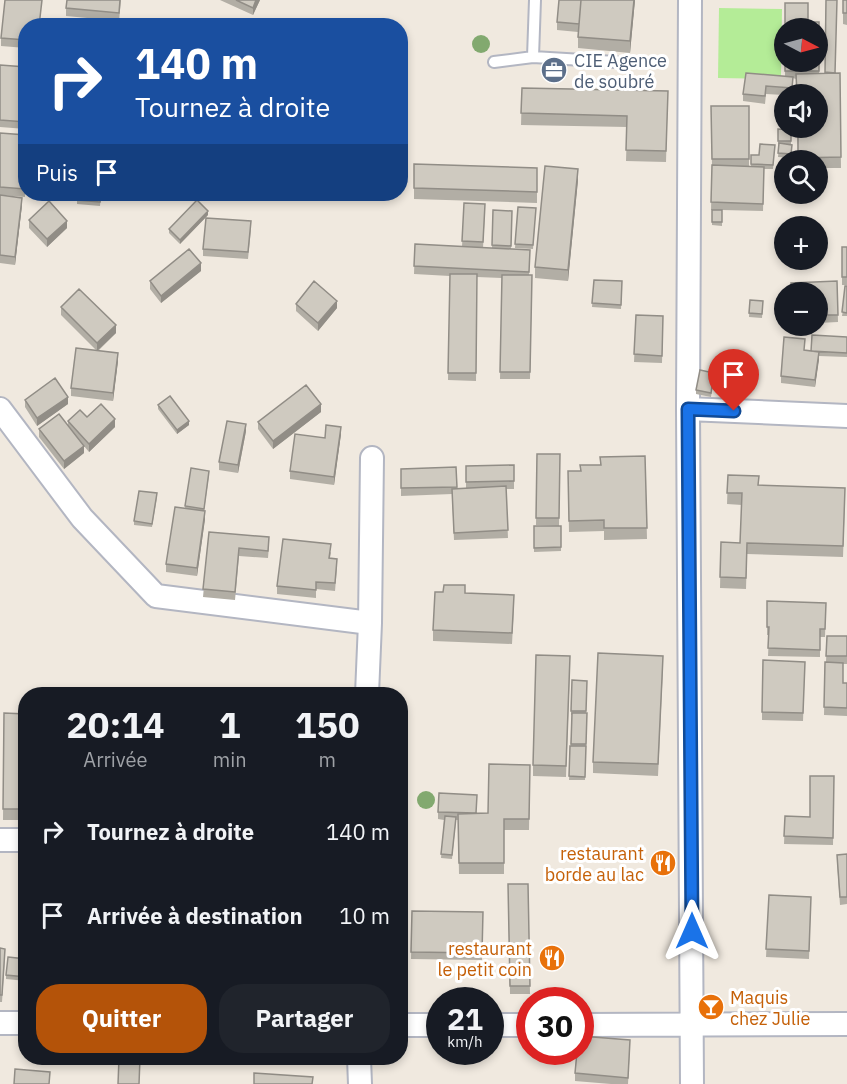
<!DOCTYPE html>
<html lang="fr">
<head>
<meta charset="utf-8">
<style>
  body { margin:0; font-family:"IBM Plex Sans",sans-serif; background:#20242c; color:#f1f3f6; height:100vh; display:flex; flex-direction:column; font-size:22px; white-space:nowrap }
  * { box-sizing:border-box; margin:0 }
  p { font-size:20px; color:#9ea1a6 }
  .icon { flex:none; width:33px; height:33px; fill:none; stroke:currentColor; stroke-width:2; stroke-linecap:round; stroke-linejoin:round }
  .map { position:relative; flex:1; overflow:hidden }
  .panel { position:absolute; left:18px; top:687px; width:390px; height:378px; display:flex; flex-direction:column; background:#171b24; border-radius:24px; box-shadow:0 3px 9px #0003 }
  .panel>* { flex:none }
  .banner { position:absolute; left:18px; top:18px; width:390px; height:183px; border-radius:24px; box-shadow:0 3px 9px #0003; background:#1a4fa0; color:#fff; overflow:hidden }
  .needle { width:39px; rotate:96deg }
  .tools { position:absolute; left:774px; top:18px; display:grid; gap:12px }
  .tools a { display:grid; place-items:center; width:54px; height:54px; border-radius:50%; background:#171b24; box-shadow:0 3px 9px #0003; font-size:30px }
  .speed { position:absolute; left:426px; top:987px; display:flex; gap:12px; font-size:30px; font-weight:700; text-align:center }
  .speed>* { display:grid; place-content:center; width:78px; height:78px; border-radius:50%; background:#171b24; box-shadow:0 3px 9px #0003; line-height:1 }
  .speed small { font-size:15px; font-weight:400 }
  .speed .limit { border:9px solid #d22; background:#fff; color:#111 }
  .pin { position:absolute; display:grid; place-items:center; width:51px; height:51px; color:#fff; margin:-62px -26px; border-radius:50% 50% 50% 0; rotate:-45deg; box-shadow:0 0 6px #0007 }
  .pin .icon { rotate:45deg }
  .me { position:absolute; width:66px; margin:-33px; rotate:0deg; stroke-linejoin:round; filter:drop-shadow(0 0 4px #0008) }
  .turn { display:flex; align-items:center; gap:21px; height:126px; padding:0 18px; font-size:27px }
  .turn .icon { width:78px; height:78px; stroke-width:2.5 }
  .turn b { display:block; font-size:42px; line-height:51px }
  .then { display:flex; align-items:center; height:57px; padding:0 18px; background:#0003; gap:12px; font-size:22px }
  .eta { display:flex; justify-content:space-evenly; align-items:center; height:102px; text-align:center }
  .eta b { font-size:36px; font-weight:700; line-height:42px }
  .cta { display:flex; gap:12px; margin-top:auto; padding:12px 18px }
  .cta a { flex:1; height:69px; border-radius:24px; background:#b45309; color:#fff; font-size:24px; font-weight:700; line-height:69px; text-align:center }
  .cta a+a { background:#20242c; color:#f1f3f6 }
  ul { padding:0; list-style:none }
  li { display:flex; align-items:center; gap:18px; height:84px; padding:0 18px }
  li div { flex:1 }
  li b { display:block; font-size:22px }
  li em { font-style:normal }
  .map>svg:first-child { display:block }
</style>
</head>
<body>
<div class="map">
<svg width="847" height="1084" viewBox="0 0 847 1084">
  <rect width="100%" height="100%" fill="#f0e9df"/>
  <path fill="#b4ec97" d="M719,8L782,9L781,79L718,78Z"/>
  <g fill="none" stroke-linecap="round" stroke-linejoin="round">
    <defs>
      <path id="service" d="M535,0L533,57L616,62
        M494,62L533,57"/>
      <path id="minor" d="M690,0L688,409L692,1084
        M0,409L82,518L156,596L370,623
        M688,409L847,416
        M367,694L370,623L372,458
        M0,840H26
        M0,1023H26
        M400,1025H440
        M490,1025H530
        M580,1025L847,1024
        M359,1058L360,1084"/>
    </defs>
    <use href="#service" stroke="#b3b6c2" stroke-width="14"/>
    <use href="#minor" stroke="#b3b6c2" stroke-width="26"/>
    <use href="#service" stroke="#fff" stroke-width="10"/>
    <use href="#minor" stroke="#fff" stroke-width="22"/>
  </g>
  <g fill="#82a96f">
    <circle cx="481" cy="44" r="9"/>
    <circle cx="426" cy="800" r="9"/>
  </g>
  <path fill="#b2aea5" d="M121,0L119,21L66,16V8Z
    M220,0H260L253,15Z
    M635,0L630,53L578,48V32L557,30V22Z
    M826,0L835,74L840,73L841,168H818V160H798L796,79L793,78L792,94H784V95L766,94L765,104L743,101V94L785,77V62L808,22H819V74H825Z
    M843,0H847V25L843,24Z
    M26,26V48L1,46V38Z
    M0,65L26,67V129L0,127Z
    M522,88L668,91L666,162L626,161L627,127L521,125Z
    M711,106H749V166H751V155H759L775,145L773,169H764L763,211L722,210V226L712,225V210H711L712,165Z
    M778,129L791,130V144L792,145L791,158L778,157L779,145L778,144Z
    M0,133L26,135L25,197L0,195Z
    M414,164L537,168V203L414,199Z
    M578,180L568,281L535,278V267Z
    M77,194H101L100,206L77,204Z
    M0,195L22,205L15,265L0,263Z
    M464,203L485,212L483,248H492L493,210L512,211L511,249L530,250L529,275L532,283L530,379H500L502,278L477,277L476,381L448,380L450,276L414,274L415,244L462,247Z
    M518,207L536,208L533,249L515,248Z
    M208,215L180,244L169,233V229Z
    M29,220L67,228L47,247L29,228Z
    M251,229L248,259L203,256V249Z
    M842,247H847V285H842Z
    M201,271L161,303L150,289V281Z
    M594,280L622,281L621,309L592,307Z
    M837,281L838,322L818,323V292Z
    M847,286V316H842Z
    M750,300L763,301L762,318L749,317Z
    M296,304L337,308L318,331L296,311Z
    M61,307L116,333L98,351L118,361L113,401L71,396V388L97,351L61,315Z
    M636,315L663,316L662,363L634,362Z
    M847,337V357L819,356L815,387L781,383V376L805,350L811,351Z
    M714,376L711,397L696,394V390Z
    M25,400L68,404L37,426L25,407Z
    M158,405L189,425L177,434L158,409Z
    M321,412L273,449L258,429V422Z
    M87,417L115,427L89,452L84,446V453L64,469L39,437V429L68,425V421Z
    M246,431L238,473L219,470V462Z
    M341,434L334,485L290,479V471Z
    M537,454H560L559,526L536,525Z
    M645,456L647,539L604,540V531L569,532L568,471H580L600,465V457Z
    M514,465V489H506L508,538L454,540L452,494L401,496V469L456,467L457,488H466V466Z
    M191,468L209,475L204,511L205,519L197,576L166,572V564L185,508Z
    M728,475L759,485L845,499L843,557L747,554L746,589L720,588L721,542L740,543L742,505L727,504Z
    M157,497L152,527L134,525V521Z
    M534,526H561V551L534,552Z
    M209,532L269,545L268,558L239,556L235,600L203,597Z
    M331,552L330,558L337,567L335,591L316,589V598L277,594V586Z
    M767,601L826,603L825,637H820V657L768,656L769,635H767Z
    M514,606L512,644L433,641V630Z
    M827,636H847V664H843V683H847V716L824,715L825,662H826Z
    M805,662L803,721L762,720V712Z
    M570,667L566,777L533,776V765Z
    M663,667L658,776L593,773V762Z
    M587,681L586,713L587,717L585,780H569L572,715H571V711Z
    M4,713L26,714V820H3Z
    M530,765L529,830H504V874H459L458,820H456L452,859L441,858L444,820L438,819V812L488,813Z
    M834,776L833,845L784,844L785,816L810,817Z
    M847,854V904L840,905L837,862Z
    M508,884H528L530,994H510Z
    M769,895L811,897L809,959L766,957Z
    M412,911L483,912L482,960L411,959Z
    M0,948L5,956L2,1002H0Z
    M26,959V981L6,979V975Z
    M630,1047L628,1084H611L575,1081V1073Z"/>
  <path fill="#918d86" d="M256,0H260L253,15V8Z
    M634,0H635L630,53V41Z
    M578,169V180L568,281V270Z
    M22,198V205L15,265V257Z
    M208,211V215L180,244V240Z
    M67,221V228L47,247V239Z
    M201,263V271L161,303V296Z
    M337,301V308L318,331V323Z
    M116,325V333L97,351V343Z
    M819,352V360L815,387V380Z
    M118,353V361L113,401V393Z
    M68,397V404L37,426V418Z
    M321,404V412L273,449V441Z
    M115,419V427L89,452V444Z
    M189,421V425L177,434V430Z
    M246,424V431L238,473V465Z
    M341,427V434L334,485V477Z
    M84,446V453L64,469V461Z
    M205,511V519L197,576V568Z"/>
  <path fill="#cfcac0" stroke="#918d86" stroke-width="1.5" d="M5,0H42L39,26H26V40L1,38Z
    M67,0H120L119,13L66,8Z
    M236,0H256L253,8Z
    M559,0H581L579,24L557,22Z
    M581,0H634L630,41L578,37Z
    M826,0H837L835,73L825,72Z
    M843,0H847V13H843Z
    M785,3H808V22H819V71H785V62H818V28H785Z
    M197,22L229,25V26H197Z
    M0,65L26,67V122L0,120Z
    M746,73L793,77L792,88L766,86L765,96L743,94Z
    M840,73L841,157L798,158V128H818V94H797L796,74Z
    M522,88L668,91L666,151L626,150L627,116L521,113Z
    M711,106H749V159H712Z
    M778,129L791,130V141H778Z
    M0,133L26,135L25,189L0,187Z
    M779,143L792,145L791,154L778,153Z
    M760,144L775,145L773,165L751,164V155H759Z
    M414,164L537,168V192L414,188Z
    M712,165L764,167L763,204L711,202Z
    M545,166L578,169L568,270L535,267Z
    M77,194H101L100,202L77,200Z
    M0,195L22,198L15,257L0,255Z
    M197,200L208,211L180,240L169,229Z
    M49,201L67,221L47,239L29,220Z
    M464,203L485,204L483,242L462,241Z
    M518,207L536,208L533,245L515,244Z
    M493,210L512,211L511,246L492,245Z
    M712,210H722V222H712Z
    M206,218L251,221L248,252L203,249Z
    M415,244L530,250L529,272L414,266Z
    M842,247H847V277H842Z
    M189,249L201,263L161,296L150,281Z
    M450,274H477L476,373H448Z
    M502,275H532L530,372H500Z
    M594,280L622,281L621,305L592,303Z
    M314,281L337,301L318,323L296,304Z
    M837,281L838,315H818V292H792L791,283Z
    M845,286H847V313L842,312Z
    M79,289L116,325L97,343L61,307Z
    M750,300L763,301L762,314L749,313Z
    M636,315L663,316L662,356L634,354Z
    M812,335L847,337V353L811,351Z
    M784,337L805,339L804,350L819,352L815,380L781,376Z
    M76,348L118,353L113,393L71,388Z
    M700,370L714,373L711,393L696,390Z
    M55,378L68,397L37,418L25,400Z
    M306,385L321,404L273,441L258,422Z
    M170,396L189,421L177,430L158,405Z
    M101,404L115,419L89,444L68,421L80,410L87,417Z
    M59,414L84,446L64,461L39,429Z
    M227,421L246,424L238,465L219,462Z
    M326,425L341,427L334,477L290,471L295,434L325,438Z
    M537,454H560L559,518H536Z
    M645,456L647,528H604V520L569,521L568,471H581L580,465H601L600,457Z
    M514,465V481L466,482V466Z
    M456,467L457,487L401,488V469Z
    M191,468L209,471L204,509L185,506Z
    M728,475L759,476L758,485L845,488L843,546L747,543L746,578L720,577L721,542L740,543L742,493H727Z
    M506,486L508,530L454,533L452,489Z
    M139,491L157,493L152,524L134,521Z
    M175,507L205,511L197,568L166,564Z
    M534,526H561V547L534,548Z
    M209,532L269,537L268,551L239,548L235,592L203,589Z
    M283,539L331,544L329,558L337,559L335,583L316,582V590L277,586Z
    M444,585H465V593L514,595L512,633L433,630L435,592H443Z
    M767,601L826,603L825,629H820V650L768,648L769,627H767Z
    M827,636H847V656H826Z
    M598,653L663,656L658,764L593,762Z
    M536,655L570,656L566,766L533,765Z
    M763,660L805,662L803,713L762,712Z
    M825,662L843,663V683H847V708L824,707Z
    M572,680L587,681L586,711H571Z
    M4,713L26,714V809H3Z
    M572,713H587L586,744H571Z
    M570,746H586L585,777L569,776Z
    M489,764L530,765L529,819H504V863H459L458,814L488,813Z
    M810,776H834L833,838L784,836L785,816L810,817Z
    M439,793L477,795L476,813L438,812Z
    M445,816L456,817L452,855L441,854Z
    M847,854V897H840L837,855Z
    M508,884H528L530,986H510Z
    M769,895L811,897L809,951L766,949Z
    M412,911L483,912L482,953L411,952Z
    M0,948L5,949L2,995H0Z
    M8,957L26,959V977L6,975Z
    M580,1036L630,1040L628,1078L575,1073L577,1052H580Z
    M119,1058H140L139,1084H118Z
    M15,1069L50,1072L49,1084H14Z
    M254,1073L313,1077L312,1084H254Z"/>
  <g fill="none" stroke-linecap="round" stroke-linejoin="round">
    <defs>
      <path id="route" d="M692,931L688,409L734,411"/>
    </defs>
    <use href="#route" stroke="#114b97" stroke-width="15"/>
    <use href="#route" stroke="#1a73e8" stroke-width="10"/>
  </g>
  <defs>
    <symbol id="office-disc" viewBox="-11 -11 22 22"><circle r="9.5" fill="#5c6f8a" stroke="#fff"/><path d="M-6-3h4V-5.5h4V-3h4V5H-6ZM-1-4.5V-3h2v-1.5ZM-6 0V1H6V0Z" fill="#fff"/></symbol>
    <symbol id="restaurant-disc" viewBox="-11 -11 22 22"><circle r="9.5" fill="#e8710a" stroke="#fff"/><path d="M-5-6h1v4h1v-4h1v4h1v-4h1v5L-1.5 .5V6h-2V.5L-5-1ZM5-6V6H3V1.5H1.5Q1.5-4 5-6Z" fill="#fff"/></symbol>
    <symbol id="bar-disc" viewBox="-11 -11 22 22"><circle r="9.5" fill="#e8710a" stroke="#fff"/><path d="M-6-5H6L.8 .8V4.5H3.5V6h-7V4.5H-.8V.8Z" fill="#fff"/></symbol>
  </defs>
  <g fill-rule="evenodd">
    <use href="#office-disc" x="539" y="55" width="30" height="30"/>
    <use href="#restaurant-disc" x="648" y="848" width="30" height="30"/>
    <use href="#restaurant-disc" x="537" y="943" width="30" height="30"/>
    <use href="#bar-disc" x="696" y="992" width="30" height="30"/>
  </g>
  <g text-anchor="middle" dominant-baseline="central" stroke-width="6" stroke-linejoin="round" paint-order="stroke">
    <g font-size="18" fill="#4e5e75" stroke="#fff" text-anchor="start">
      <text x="574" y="60">CIE Agence<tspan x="574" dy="21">de soubré</tspan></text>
    </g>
    <g font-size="18" fill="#c56008" stroke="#fff" text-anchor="end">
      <text x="644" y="853">restaurant<tspan x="644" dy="21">borde au lac</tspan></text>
      <text x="532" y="948">restaurant<tspan x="532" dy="21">le petit coin</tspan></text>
      <text x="730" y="997" text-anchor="start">Maquis<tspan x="730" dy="21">chez Julie</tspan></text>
    </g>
  </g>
</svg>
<div class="tools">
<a><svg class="needle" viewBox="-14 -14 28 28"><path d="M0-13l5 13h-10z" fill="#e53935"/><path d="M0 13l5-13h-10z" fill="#9ea1a6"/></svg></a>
<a><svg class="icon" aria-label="sound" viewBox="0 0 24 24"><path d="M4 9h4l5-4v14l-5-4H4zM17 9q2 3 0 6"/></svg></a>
<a><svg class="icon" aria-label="search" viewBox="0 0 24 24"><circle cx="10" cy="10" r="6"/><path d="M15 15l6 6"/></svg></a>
<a>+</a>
<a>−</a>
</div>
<div class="speed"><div>21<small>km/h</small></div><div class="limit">30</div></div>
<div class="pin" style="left:734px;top:411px;background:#d93025"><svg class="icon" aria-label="arrive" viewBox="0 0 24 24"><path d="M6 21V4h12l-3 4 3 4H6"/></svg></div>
<svg class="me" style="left:692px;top:931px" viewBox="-20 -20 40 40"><path d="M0-17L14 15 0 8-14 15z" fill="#1a73e8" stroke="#fff" stroke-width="4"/></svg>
<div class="banner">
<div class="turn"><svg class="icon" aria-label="right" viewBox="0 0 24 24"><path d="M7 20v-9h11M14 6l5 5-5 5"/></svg><div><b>140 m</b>Tournez à droite</div></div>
<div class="then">Puis<svg class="icon" aria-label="arrive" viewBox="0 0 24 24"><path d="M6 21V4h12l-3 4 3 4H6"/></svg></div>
</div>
<section class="panel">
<div class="eta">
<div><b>20:14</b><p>Arrivée</p></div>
<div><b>1</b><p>min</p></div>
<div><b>150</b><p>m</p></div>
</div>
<ul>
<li><svg class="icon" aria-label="right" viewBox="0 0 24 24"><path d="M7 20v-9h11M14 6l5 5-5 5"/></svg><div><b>Tournez à droite</b></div><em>140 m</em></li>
<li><svg class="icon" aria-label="arrive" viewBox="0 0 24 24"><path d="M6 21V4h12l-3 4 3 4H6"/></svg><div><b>Arrivée à destination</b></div><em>10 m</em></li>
</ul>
<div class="cta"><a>Quitter</a><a>Partager</a></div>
</section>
</div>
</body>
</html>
